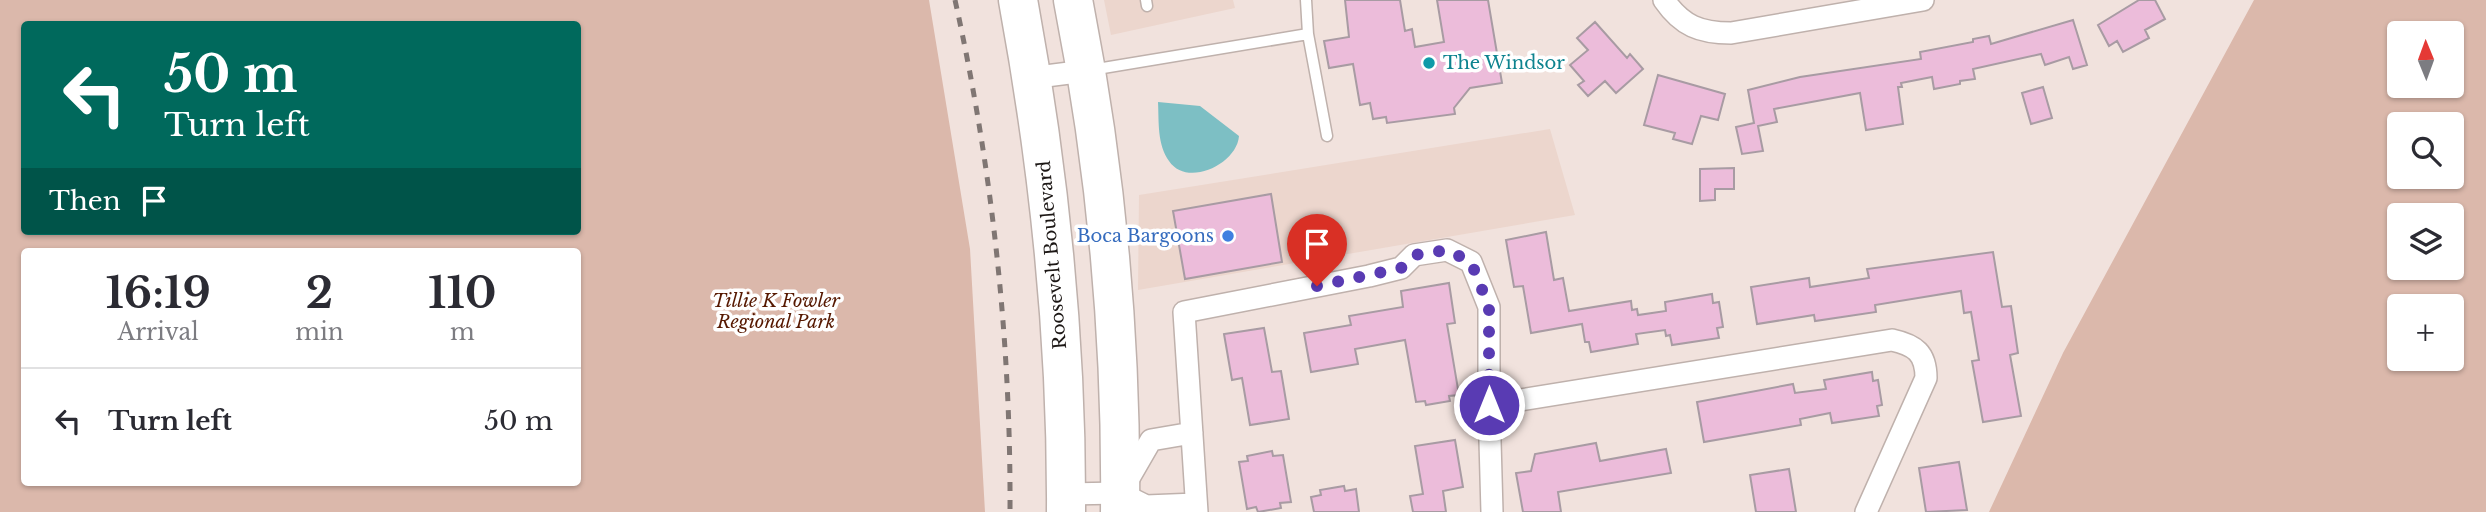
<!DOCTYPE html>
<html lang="en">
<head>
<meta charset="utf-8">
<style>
  body { margin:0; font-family:"Libre Baskerville",serif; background:#f2f2f3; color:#2b2b33; height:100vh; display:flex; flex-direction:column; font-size:26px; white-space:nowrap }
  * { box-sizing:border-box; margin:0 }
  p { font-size:23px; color:#7c7c81 }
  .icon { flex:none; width:38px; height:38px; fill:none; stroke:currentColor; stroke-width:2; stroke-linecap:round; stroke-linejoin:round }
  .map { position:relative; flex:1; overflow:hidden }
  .panel { position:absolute; left:21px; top:248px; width:560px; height:238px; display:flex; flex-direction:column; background:#fff; border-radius:7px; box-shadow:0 2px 5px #0004 }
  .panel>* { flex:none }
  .hud { position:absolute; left:21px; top:21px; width:560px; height:214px; border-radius:7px; box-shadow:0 2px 5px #0004; background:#00695c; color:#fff; overflow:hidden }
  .needle { width:46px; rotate:359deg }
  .controls { position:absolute; left:2387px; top:21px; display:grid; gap:14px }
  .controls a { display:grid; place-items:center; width:77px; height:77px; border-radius:7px; background:#fff; box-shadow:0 2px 5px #0004; font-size:35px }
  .pin { position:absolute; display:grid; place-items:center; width:60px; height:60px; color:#fff; margin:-72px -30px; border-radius:50% 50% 50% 0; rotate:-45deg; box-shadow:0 0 7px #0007 }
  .pin .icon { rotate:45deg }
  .me { position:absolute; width:77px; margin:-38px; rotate:0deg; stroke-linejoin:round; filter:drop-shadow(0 0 5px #0008) }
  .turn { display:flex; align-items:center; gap:24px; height:147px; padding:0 28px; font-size:32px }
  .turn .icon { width:91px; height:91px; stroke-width:2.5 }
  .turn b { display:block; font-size:49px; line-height:60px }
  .then { display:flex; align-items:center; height:66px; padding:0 28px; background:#0003; gap:14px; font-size:26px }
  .eta { display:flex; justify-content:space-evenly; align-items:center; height:119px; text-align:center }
  .eta b { font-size:42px; font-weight:700; line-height:49px }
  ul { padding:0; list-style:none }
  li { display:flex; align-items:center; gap:21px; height:105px; padding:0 28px; border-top:2px solid #e1e1e2 }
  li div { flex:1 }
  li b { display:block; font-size:26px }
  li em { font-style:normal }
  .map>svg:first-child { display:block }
</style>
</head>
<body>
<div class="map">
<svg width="2486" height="512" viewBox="0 0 2486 512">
  <rect width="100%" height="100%" fill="#f1e2dd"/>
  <path fill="#ecd6cd" d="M1104,0H1233L1235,8L1111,35Z
    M1550,129L1575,215L1138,290L1139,195Z"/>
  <path fill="#dbb8ab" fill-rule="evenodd" d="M0,0H929L970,249L985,512H0ZM24,24H578V231H24ZM24,252H578V483H24Z
    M2254,0H2486V512H1989L2063,353ZM2399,33H2452V86H2399ZM2399,124H2452V177H2399ZM2399,215H2452V268H2399ZM2452,306V359H2399V306Z"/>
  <path fill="#7dbfc4" d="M1158,102L1200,106L1239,136C1237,164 1187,188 1169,161C1157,144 1159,122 1158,102Z"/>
  <path fill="#ecbcda" stroke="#a89ba3" stroke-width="2" d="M1345,0H1400L1405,31L1412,29L1415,47L1444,42L1437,0H1488L1502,83L1470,88L1454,108L1455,114L1387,123L1386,117L1373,119L1370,103L1360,105L1353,64L1329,68L1324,41L1349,37Z
    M2139,0H2155L2165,19L2145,30L2149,38L2123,52L2117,41L2109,46L2098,25Z
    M2073,20L2087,65L2073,69L2069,57L2045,65L2041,54L1973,69L1975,79L1960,81V84L1934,89L1932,77L1901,83L1902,87H1898L1903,124L1866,130L1860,93L1774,109L1777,122L1758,126L1763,151L1742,154L1736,127L1754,123L1748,90L1800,77L1921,59L1920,52L1973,42V39L1989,36L1991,44Z
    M1595,22L1627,58L1630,54L1643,69L1616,93L1605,81L1588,96L1578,85L1584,81L1570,65L1588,50L1577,38Z
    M1658,75L1725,94L1718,120L1701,116L1692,144L1673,139L1675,133L1644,125Z
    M2043,87L2052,118L2031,124L2022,93Z
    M1734,168V189H1715V200L1700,201V169Z
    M1271,194L1282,262L1185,279L1173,211Z
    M1546,232L1554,280L1563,278L1569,311L1631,301L1632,310L1637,309L1638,315L1666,311L1665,302L1712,294L1713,303L1719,302L1723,327L1717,328L1719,338L1672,345L1670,335L1666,336L1665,330L1636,334L1638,344L1591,352L1589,342H1585L1582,324L1531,333L1523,286L1514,287L1506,240Z
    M1993,252L2002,307L2011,306L2018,353L2010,355L2021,416L1983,422L1972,361L1979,360L1971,312L1964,313L1961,291L1875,305L1876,312L1815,321L1814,315L1757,324L1751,287L1809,278L1810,287L1869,278L1867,269Z
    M1449,283L1455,323L1447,324L1459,395L1449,396L1450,401L1426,405L1425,401L1416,402L1405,340L1355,349L1358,364L1311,372L1304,333L1351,325L1349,316L1403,307L1401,291Z
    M1264,328L1272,372L1281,371L1289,419L1250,425L1242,378L1232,380L1224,334Z
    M1872,372L1873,381L1878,380L1882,405L1877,406L1879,416L1832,423L1830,413L1800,419L1801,425L1704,442L1697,402L1793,384L1795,393L1826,389L1824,380Z
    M1455,440L1463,487L1443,491L1446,512H1413L1410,496L1423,494L1415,446Z
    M1596,443L1600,461L1666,449L1671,473L1558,492L1561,512H1523L1516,473L1531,471L1535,454Z
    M1272,451L1273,456L1283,455L1291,502L1280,503L1281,508L1258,512L1256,507L1247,509L1239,462L1248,461L1247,456Z
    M1959,462L1967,510L1926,512L1919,468Z
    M1789,469L1796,512H1756L1750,475Z
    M1344,486L1345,491L1356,489L1359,512H1314L1311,497L1321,495L1320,490Z"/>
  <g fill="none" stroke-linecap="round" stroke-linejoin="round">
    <defs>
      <path id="lane" d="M1146,0L1147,6
        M1308,34L1327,136
        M1091,70L1308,34L1306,0"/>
      <path id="street" d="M1664,0C1682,26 1700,33 1731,33L1923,0
        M1030,78L1085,71
        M1489,405L1492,512
        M1125,485L1151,440L1192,433
        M1066,494L1120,493L1146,506L1196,504
        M1197,512L1184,312L1369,276L1401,268L1414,255L1447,250L1471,262L1489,307V405L1892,340C1915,345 1926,353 1926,378L1866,512"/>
      <path id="highway" d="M1018,0C1049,168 1067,341 1066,512
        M1073,0C1106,167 1122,342 1120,512"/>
    </defs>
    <use href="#lane" stroke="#bfb1ac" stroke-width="13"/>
    <use href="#street" stroke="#bfb1ac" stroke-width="24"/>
    <use href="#highway" stroke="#bfb1ac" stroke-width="41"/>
    <use href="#lane" stroke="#fff" stroke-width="10"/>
    <use href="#street" stroke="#fff" stroke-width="21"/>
    <use href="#highway" stroke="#fff" stroke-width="38"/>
    <path stroke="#807673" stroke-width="5" stroke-dasharray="9 9" stroke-linecap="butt" d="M955,0C992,167 1011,341 1010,512"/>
  </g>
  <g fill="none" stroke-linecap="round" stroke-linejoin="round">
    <path stroke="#593bb3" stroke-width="12" stroke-dasharray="0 21.6" d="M1317,286L1401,268L1414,255L1447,250L1471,262L1489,307V405"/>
  </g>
  <circle fill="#0f9aa8" stroke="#fff" stroke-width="2.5" cx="1429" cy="63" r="7"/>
  <circle fill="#3f7fe0" stroke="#fff" stroke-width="2.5" cx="1228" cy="236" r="7"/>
  <g text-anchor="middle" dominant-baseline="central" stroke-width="7" stroke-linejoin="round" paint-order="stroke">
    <g font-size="18" fill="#0d838f" stroke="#fff" text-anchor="start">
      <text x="1443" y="63">The Windsor</text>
    </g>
    <g font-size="18" fill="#366cbe" stroke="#fff" text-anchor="end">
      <text x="1214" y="236">Boca Bargoons</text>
    </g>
    <g font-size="18" fill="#1c1715" stroke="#fff">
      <text transform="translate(1052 255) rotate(-95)">Roosevelt Boulevard</text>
    </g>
    <g font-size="18" font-style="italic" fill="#561800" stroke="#fff">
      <text x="776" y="301">Tillie K Fowler<tspan x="776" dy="21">Regional Park</tspan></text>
    </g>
  </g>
</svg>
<div class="controls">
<a><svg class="needle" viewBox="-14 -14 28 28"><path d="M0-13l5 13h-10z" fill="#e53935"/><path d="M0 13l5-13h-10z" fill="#7c7c81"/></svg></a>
<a><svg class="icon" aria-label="search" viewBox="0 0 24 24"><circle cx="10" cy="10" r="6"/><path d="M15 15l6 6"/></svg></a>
<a><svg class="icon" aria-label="layers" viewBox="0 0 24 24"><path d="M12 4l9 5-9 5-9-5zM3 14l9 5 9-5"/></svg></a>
<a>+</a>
</div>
<div class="pin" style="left:1317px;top:286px;background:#d93025"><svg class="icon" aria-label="arrive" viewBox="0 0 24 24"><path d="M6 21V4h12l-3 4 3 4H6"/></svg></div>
<svg class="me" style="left:1489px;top:405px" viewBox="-20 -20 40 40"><circle r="17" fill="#593bb3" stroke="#fff" stroke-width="3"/><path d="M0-11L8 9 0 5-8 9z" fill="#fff"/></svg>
<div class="hud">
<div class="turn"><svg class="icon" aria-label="left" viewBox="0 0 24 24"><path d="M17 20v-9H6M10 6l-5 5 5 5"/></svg><div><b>50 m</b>Turn left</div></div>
<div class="then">Then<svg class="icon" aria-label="arrive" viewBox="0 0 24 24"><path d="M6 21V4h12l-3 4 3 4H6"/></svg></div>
</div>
<section class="panel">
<div class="eta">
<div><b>16:19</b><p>Arrival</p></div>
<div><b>2</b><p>min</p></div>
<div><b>110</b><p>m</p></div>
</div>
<ul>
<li><svg class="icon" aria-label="left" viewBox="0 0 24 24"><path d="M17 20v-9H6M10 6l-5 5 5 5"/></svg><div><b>Turn left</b></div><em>50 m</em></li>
</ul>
</section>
</div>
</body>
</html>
